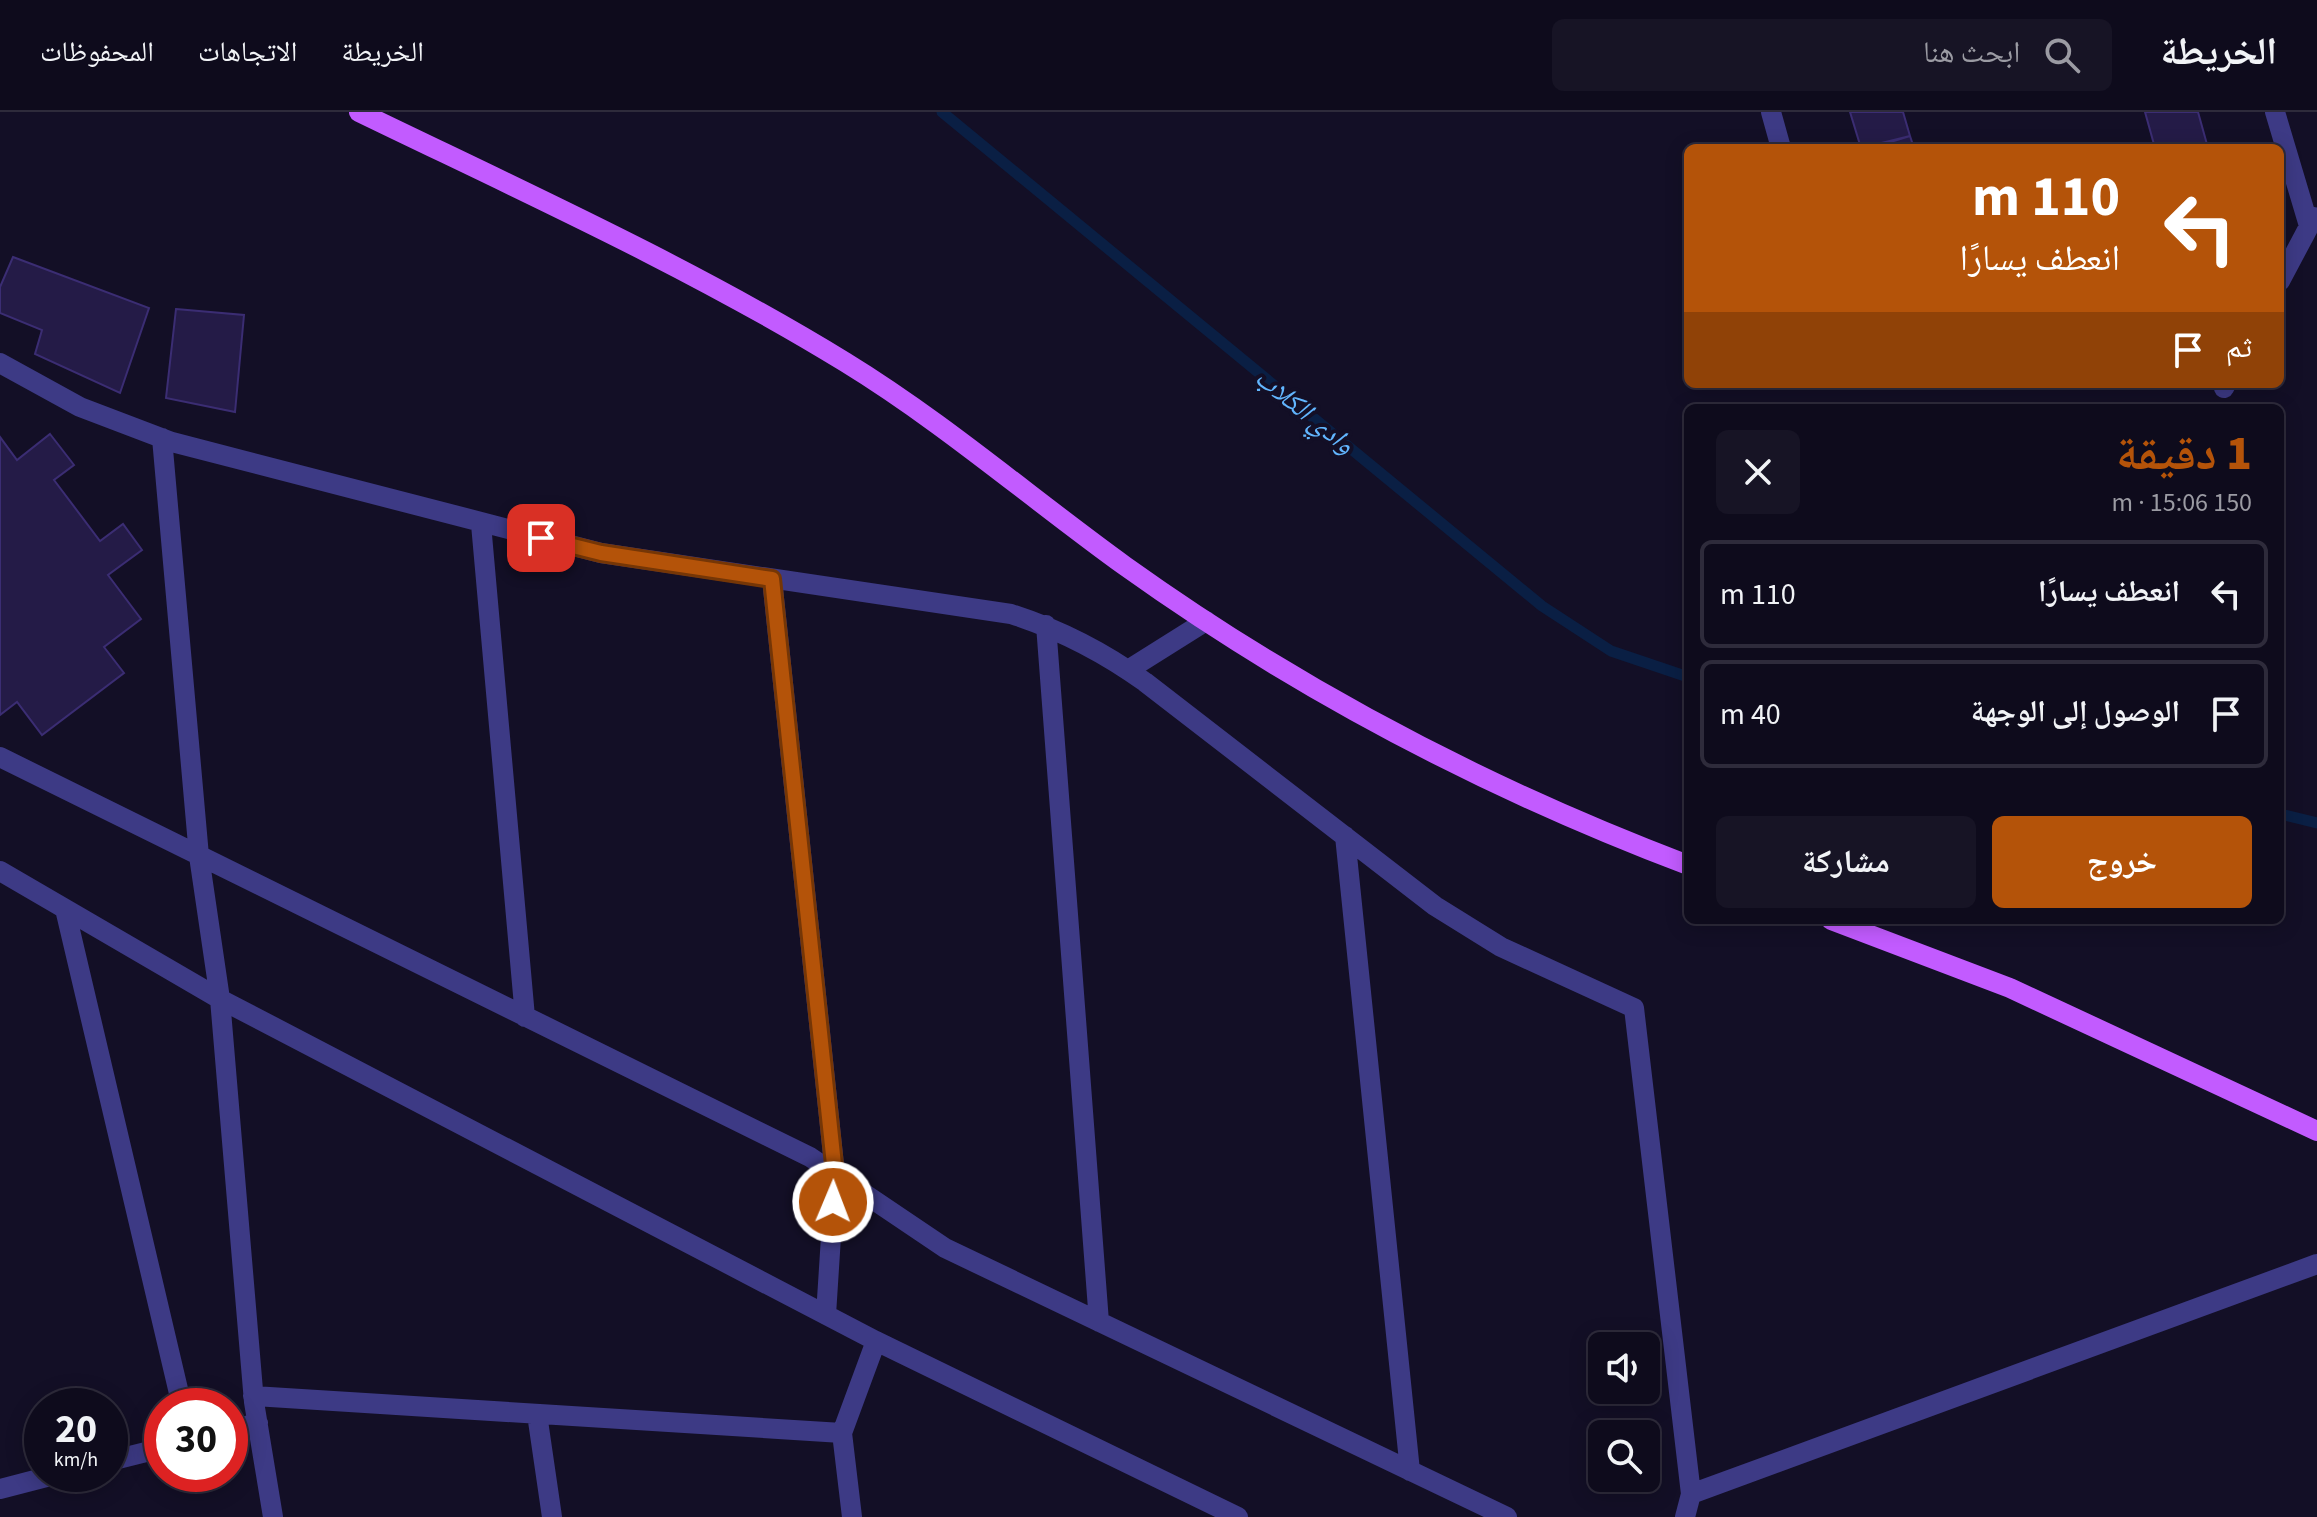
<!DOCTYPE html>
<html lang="ar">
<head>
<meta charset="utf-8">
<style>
  body { margin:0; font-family:"Source Sans 3","Noto Naskh Arabic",sans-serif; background:#171425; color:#f1f3f6; direction:rtl; height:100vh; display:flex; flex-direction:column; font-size:30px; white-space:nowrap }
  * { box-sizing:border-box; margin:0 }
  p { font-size:26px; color:#9b9ba3 }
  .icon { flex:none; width:44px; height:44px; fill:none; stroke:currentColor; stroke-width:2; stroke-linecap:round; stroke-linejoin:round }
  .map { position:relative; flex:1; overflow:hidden; direction:ltr }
  .drawer { position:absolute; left:1684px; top:292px; width:600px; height:520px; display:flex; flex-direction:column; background:#0e0b1c; border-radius:12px; box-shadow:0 4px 20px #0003,0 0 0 2px #2e2b3b; direction:rtl }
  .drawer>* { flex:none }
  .hud { position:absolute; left:1684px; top:32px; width:600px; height:244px; border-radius:12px; box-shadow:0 4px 20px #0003,0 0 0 2px #2e2b3b; direction:rtl; background:#b45309; color:#fff; overflow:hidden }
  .tools { position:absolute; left:1588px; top:1220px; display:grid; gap:16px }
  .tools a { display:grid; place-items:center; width:72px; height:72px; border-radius:12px; background:#0e0b1c; box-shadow:0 4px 20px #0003,0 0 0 2px #2e2b3b; font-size:40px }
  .speed { position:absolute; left:24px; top:1276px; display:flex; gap:16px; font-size:40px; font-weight:700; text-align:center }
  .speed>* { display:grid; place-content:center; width:104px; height:104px; border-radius:50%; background:#0e0b1c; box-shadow:0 4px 20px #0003,0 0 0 2px #2e2b3b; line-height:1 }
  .speed small { font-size:20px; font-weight:400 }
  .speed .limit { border:12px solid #d22; background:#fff; color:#111 }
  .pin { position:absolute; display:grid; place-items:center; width:68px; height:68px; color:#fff; margin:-34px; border-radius:16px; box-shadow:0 4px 12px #0006 }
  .me { position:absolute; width:88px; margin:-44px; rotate:1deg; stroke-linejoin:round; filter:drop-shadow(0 0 6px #0008) }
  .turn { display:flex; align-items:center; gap:28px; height:168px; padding:0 32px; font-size:36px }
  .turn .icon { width:104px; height:104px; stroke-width:2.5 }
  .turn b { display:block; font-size:56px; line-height:68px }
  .then { display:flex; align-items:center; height:76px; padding:0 32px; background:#0003; gap:16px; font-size:30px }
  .round { display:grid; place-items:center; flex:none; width:84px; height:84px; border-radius:12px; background:#171425 }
  .overview { display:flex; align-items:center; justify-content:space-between; height:136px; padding:0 32px }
  h1 { font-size:48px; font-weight:800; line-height:60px; color:#b45309 }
  .cta { display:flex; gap:16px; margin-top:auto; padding:16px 32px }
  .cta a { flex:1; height:92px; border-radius:12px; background:#b45309; color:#fff; font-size:32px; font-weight:800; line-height:92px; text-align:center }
  .cta a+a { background:#171425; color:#f1f3f6 }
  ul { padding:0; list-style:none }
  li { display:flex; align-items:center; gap:24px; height:108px; margin:0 16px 12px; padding:0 16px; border:4px solid #2e2b3b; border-radius:12px }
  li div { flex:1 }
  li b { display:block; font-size:30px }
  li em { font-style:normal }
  header { display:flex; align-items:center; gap:48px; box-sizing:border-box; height:112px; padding:0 40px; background:#0e0b1c; border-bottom:2px solid #2e2b3b }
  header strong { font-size:38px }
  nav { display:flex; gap:44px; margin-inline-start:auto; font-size:28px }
  .search { width:560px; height:72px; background:#171425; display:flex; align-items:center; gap:20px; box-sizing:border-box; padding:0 28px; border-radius:12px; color:#9b9ba3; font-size:30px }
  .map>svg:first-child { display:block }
</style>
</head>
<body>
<header>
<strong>الخريطة</strong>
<div class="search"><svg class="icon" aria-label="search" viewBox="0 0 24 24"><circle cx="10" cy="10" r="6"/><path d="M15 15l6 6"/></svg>ابحث هنا</div>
<nav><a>الخريطة</a><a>الاتجاهات</a><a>المحفوظات</a></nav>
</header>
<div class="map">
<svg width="2317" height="1405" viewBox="0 0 2317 1405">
  <rect width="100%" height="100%" fill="#130f26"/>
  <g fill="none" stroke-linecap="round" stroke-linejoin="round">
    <path stroke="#0a1f44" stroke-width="11" d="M942,0L1542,494L1611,539L1688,565
      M2280,702L2317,711"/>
  </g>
  <path fill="#241b47" stroke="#3b2d73" stroke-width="2" d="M1850,0H1903L1910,24L1861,36Z
    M2145,0H2198L2208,36H2155Z
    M1910,24L1914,36H1871Z
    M13,145L149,196L120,281L35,242L42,218L0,201V175Z
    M176,197L244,203L235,300L166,286Z
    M50,322L74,353L54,368L100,429L123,412L142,438L108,463L141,507L104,535L124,561L42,623L17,590L0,603V325L17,348Z"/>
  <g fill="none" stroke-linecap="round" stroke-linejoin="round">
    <path stroke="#3d3a85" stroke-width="20" d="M1771,0L1781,36
      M2275,0L2309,114
      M2280,169L2314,105
      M0,251L80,295L172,330L601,441L1011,502C1061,518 1102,539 1145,570L1435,794L1501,835L1634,896L1691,1382L1685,1405
      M2224,276L2226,272
      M162,326L199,744L220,887L254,1290L273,1405
      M481,412L525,905
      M772,467L835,1062L826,1203
      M1046,513L1099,1210
      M1128,558L1206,509
      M0,645L810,1045L945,1136L1507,1405
      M1345,724L1410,1359
      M0,759L220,887L876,1229L1238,1405
      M65,797L182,1294
      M253,1284L842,1321
      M537,1302L552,1405
      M230,1318L258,1311
      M110,1349L162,1336
      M0,1377L58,1362
      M1691,1382L2317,1152
      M852,1405L842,1321L876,1229"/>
    <path stroke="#c25bff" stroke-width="20" d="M359,0C522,79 690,155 845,250C943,310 1032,387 1125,454C1297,577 1490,678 1688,753
      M1831,808L2010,876L2317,1019"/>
  </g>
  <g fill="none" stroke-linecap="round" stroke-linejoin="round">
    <defs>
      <path id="route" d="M541,426L601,441L772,467L835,1062L833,1090"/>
    </defs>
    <use href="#route" stroke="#753606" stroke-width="20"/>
    <use href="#route" stroke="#b45309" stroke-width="14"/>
  </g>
  <g text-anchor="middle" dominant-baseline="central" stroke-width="8" stroke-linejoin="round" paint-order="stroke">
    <g font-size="28" font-style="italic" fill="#62b6ff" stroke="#130f26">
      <text transform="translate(1305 299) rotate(39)">وادي الكلاب</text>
    </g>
  </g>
</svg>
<div class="tools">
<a><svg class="icon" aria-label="sound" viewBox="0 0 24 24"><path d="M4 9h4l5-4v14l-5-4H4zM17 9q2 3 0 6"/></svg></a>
<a><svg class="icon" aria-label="search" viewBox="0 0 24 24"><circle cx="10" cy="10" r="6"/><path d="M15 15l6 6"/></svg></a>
</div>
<div class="speed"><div>20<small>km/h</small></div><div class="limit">30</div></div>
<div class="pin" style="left:541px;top:426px;background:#d93025"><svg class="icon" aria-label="arrive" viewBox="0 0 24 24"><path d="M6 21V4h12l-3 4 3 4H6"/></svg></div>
<svg class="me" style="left:833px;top:1090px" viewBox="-20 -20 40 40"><circle r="17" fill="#b45309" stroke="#fff" stroke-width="3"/><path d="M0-11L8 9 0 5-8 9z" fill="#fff"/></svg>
<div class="hud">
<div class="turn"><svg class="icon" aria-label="left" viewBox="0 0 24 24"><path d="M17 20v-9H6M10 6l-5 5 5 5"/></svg><div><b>110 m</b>انعطف يسارًا</div></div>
<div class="then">ثم<svg class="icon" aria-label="arrive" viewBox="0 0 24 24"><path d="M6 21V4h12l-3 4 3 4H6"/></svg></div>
</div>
<section class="drawer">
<div class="overview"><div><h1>1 دقيقة</h1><p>150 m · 15:06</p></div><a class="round"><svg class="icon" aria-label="close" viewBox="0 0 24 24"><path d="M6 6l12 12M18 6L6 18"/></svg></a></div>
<ul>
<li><svg class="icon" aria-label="left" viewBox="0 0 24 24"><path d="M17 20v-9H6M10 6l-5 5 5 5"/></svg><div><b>انعطف يسارًا</b></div><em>110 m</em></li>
<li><svg class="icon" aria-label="arrive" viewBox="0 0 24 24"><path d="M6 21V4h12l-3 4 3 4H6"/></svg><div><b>الوصول إلى الوجهة</b></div><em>40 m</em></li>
</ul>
<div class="cta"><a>خروج</a><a>مشاركة</a></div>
</section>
</div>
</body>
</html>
